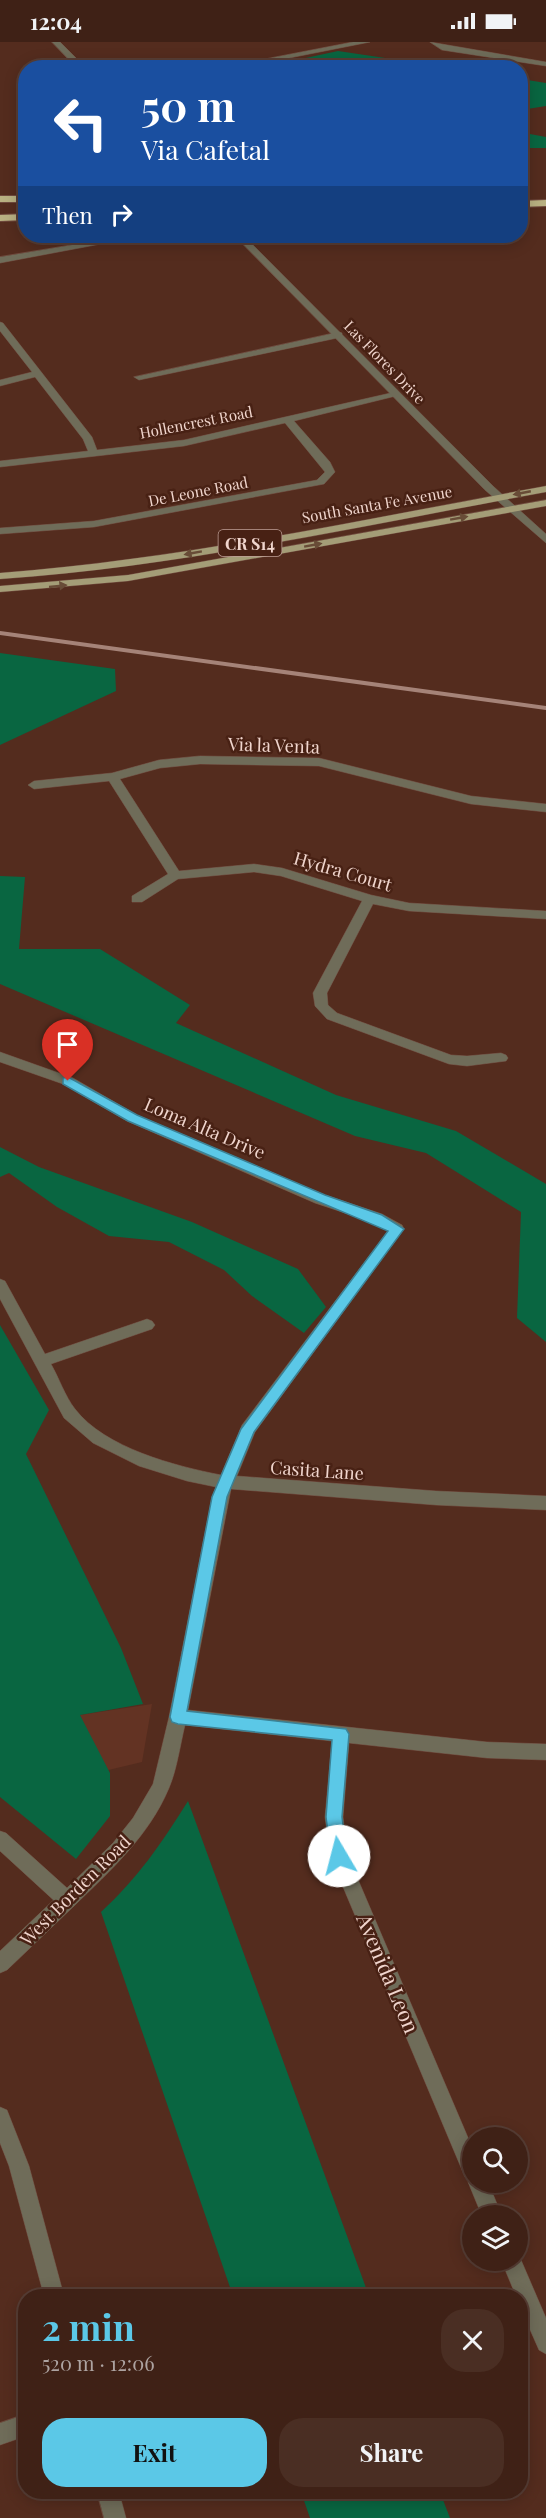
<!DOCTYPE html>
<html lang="en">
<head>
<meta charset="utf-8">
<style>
  body { margin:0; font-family:"Playfair Display",serif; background:#4a2e23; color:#f1f3f6; height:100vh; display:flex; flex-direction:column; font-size:22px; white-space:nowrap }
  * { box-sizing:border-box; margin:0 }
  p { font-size:20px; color:#ada3a1 }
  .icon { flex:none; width:33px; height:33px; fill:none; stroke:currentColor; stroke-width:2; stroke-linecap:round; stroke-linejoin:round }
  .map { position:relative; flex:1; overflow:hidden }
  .drawer { position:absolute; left:18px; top:2247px; width:510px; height:210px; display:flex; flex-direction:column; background:#3f2116; border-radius:24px; box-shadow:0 3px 15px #0003,0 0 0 2px #583e35 }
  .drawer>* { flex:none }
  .top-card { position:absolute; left:18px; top:18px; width:510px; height:183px; border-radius:24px; box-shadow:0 3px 15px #0003,0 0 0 2px #583e35; background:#1a4fa0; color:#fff; overflow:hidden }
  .controls { position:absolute; left:462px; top:2085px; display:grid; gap:12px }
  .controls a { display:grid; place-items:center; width:66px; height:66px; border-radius:50%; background:#3f2116; box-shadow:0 3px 15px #0003,0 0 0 2px #583e35; font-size:30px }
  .pin { position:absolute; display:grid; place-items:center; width:51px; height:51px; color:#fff; margin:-62px -26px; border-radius:50% 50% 50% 0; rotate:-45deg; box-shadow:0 0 6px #0007 }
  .pin .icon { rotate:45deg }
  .me { position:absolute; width:66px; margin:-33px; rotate:352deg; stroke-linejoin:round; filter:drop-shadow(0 0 4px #0008) }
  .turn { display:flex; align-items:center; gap:21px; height:126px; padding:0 24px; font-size:27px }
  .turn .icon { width:78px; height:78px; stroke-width:2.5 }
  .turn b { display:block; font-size:42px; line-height:51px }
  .then { display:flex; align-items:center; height:57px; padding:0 24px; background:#0003; gap:12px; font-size:22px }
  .round { display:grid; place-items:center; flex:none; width:63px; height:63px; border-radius:24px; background:#4a2e23 }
  .head { display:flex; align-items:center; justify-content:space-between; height:102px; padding:0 24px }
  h1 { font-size:36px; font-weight:700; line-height:45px; color:#5bc8e7 }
  .button { display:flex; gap:12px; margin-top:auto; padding:12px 24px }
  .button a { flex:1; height:69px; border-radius:24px; background:#5bc8e7; color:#111; font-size:24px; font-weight:700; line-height:69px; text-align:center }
  .button a+a { background:#4a2e23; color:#f1f3f6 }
  .status { display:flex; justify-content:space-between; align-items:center; height:42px; padding:0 30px; background:#3f2116; direction:ltr }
  .status svg { height:16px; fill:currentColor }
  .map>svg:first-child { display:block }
</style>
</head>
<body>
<div class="status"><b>12:04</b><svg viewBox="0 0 49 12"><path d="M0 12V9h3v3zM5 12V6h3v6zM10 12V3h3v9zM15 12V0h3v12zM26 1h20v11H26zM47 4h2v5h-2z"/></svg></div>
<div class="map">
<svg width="546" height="2476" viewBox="0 0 546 2476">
  <rect width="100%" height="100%" fill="#542c1e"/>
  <path fill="#633323" d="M152,1662L142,1720L100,1730L80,1673Z"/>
  <path fill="#096641" d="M338,9L446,25H312L301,17Z
    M521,37L546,41V64L521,68Z
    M520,84L530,92L546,95V106H521Z
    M0,611L115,627L116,649L0,703Z
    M0,834L25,835L19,907H100L190,963L176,981L336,1053L456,1089L546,1142V1300L517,1276L521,1170L426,1111L355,1094L0,942Z
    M0,1105L39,1125L192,1180L298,1227L326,1265L304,1291L252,1254L224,1228L169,1200L109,1194L57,1165L9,1131L0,1135Z
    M0,1283L49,1368L26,1412L121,1606L143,1662L80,1673L110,1731V1774L76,1817L0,1755Z
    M188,1759L369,2254H233L101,1870C138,1836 161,1802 188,1759Z
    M301,2450H440L450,2476H310Z"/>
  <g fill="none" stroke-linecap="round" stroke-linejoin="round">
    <defs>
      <path id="minor" d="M430,0L546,20V24L442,8Z
        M0,280L3,281L92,395L97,408L184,398L395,350L400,353L294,379L330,420L335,430L324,442L94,485L0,492V486L94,479L317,438L325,430L285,381L184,404L0,425V419L88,409L83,397L35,335L0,344V338L32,330L0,289Z
        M339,290L342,291V295L139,338L134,335Z
        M200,714L319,716L471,754L546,762V770L471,762L319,724L200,722L160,726L120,737L179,829L254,822L282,826L371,853L409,861L546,869V877L409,869L373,862L327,951L328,963L337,971L451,1013L467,1014L501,1011L506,1013L508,1016L506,1019L467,1024L449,1022L327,977L315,964L313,951L362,859L281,834L254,830L178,837L142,860H132V854L168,832L109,739L34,747L28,743L34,739L112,731L159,718Z
        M0,1010L73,1036L137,1073L325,1153L382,1172L402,1183L404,1187L255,1390L237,1434L436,1449L546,1454V1468L436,1463L231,1447L188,1668L487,1700L546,1702V1718L487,1716L349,1701L343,1775L348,1814L472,2105V2140H488L502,2174H482L468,2140L469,2137L465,2135L330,1814L325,1775L332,1699L185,1683C180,1704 177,1727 169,1746C149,1794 110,1829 74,1864L67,1867L60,1864L0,1809V1789L6,1791L67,1846L113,1801L133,1776L153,1742L169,1675L212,1455L216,1445L187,1439L139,1424L93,1401L64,1376L0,1257V1237L5,1239L45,1312L147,1277L152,1279L155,1283L152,1287L51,1322C59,1336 65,1354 75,1367C105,1406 175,1424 221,1433L242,1383L388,1189L372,1180L315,1161L127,1079L63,1042L0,1020Z
        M0,2065L7,2068L29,2124L64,2254H44L9,2124L0,2101Z
        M518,2211L546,2276V2312L539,2308L520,2265V2254H516L501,2218H518Z
        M26,2372V2394L0,2403V2381Z
        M97,2450H119L126,2476H104Z"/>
      <path id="tertiary" d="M52,0H60L86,26H77Z
        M353,0H370L239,26H219Z
        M126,194H143L0,221V215Z
        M235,194H244L493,444L546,492V501L485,448Z
        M67,1849L74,1852L76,1858L74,1864L7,1928L0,1931V1909L60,1852Z"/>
      <path id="primary" d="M546,444V450C365,483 184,524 0,537V531C184,517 365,477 546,444Z
        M546,458V464L128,539L0,550V544L128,533Z"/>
      <path id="motorway" d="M0,154H26V160H0Z
        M546,158V164L520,165V159Z
        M26,172V178L0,179V173Z"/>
    </defs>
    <use href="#minor" stroke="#704a3e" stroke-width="1"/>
    <use href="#tertiary" stroke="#704a3e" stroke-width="1"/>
    <use href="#primary" stroke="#704a3e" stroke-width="1"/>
    <use href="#motorway" stroke="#704a3e" stroke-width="2"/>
    <use href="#minor" fill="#6f6c59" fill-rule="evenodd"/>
    <use href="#tertiary" fill="#6f6c59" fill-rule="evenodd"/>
    <use href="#primary" fill="#a49d77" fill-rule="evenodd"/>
    <use href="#motorway" fill="#b9b182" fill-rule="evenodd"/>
    <path stroke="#a58378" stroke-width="4" d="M0,591L546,666"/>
  </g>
  <defs><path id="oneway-solid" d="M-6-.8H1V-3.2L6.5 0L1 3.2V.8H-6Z" transform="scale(1.5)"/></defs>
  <g fill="#684c37">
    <use href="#oneway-solid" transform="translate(522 451) rotate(169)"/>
    <use href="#oneway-solid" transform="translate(459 476) rotate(-10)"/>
    <use href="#oneway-solid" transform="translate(313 503) rotate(-10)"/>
    <use href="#oneway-solid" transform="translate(193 511) rotate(170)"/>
    <use href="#oneway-solid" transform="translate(58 544) rotate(-6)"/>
  </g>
  <path fill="#5bc8e7" stroke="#3b8296" stroke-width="1.5" d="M68,1035L137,1073L325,1153L382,1173L404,1187L254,1390L227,1455L187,1669L346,1687L349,1692L342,1775L347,1814L345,1819L339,1821L333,1819L331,1814L326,1775L332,1698L178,1682L172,1680L170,1675L212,1455L241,1387L388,1189L128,1079L63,1042V1036Z"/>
  <g text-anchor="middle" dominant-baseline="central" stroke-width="5" stroke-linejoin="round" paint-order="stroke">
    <g font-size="15" fill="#f0d5cd" stroke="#482114">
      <text transform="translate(385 320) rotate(46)">Las Flores Drive</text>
      <text transform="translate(196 380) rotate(-11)">Hollencrest Road</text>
      <text transform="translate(198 449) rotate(-11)">De Leone Road</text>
      <text transform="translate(377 462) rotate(-10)">South Santa Fe Avenue</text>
    </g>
    <rect fill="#482114" stroke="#be9f96" stroke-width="1.5" x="218.5" y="488" width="63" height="26" rx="4.5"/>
    <g font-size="16" font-weight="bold" fill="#f0d5cd">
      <text x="250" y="501">CR S14</text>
    </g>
    <g font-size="18" fill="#f0d5cd" stroke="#482114">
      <text transform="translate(274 703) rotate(2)">Via la Venta</text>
      <text transform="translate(343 829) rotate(16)">Hydra Court</text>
      <text transform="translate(205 1086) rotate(23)">Loma Alta Drive</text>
      <text transform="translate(317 1428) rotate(4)">Casita Lane</text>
      <text transform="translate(75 1848) rotate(-45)">West Borden Road</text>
    </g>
    <g font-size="21" fill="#f0d5cd" stroke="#482114">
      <text transform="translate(389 1931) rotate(67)">Avenida Leon</text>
    </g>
  </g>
</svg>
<div class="controls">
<a><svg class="icon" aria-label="search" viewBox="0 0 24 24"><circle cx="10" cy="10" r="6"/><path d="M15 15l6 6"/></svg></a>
<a><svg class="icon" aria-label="layers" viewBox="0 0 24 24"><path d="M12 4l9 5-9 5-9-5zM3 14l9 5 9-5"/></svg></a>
</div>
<div class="pin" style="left:68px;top:1039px;background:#d93025"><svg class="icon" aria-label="arrive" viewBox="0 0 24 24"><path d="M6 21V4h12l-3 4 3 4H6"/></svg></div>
<svg class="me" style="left:339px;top:1814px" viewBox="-20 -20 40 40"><circle r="19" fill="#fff"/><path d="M0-13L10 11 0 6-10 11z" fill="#5bc8e7"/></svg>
<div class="top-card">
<div class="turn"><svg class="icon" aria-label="left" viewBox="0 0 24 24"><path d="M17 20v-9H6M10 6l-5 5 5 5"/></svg><div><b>50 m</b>Via Cafetal</div></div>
<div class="then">Then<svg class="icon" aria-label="right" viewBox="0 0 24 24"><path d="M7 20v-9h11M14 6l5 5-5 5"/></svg></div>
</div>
<section class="drawer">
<div class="head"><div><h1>2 min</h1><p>520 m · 12:06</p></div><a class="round"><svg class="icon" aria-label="close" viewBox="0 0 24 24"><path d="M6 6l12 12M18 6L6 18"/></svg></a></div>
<div class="button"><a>Exit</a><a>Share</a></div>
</section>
</div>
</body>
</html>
